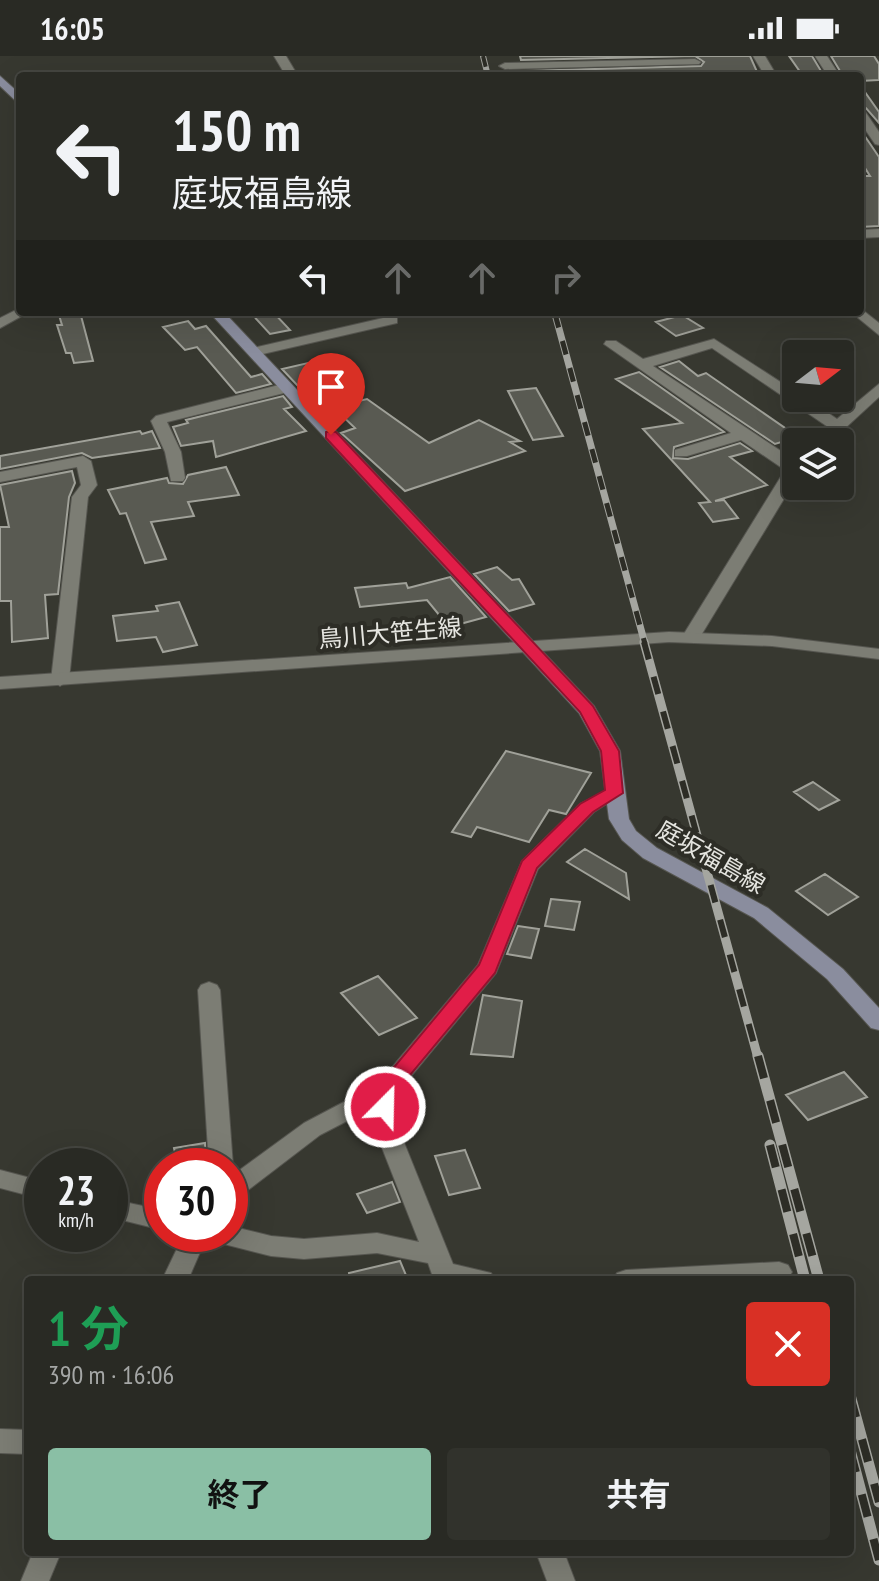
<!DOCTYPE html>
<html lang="ja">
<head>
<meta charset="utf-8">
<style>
  body { margin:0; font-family:"PT Sans Narrow","Noto Sans JP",sans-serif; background:#31322c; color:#f1f3f6; height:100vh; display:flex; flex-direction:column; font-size:30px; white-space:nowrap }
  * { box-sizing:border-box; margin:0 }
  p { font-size:26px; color:#a5a7a6 }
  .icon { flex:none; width:44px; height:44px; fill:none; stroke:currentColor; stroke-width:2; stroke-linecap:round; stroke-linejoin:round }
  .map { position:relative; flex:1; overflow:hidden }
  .panel { position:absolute; left:24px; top:1220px; width:830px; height:280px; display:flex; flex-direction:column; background:#292a24; border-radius:8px; box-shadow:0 8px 32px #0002,0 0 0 2px #454641 }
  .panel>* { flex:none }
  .banner { position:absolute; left:16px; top:16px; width:848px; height:244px; border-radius:8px; box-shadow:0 8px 32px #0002,0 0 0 2px #454641; background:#292a24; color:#f1f3f6; overflow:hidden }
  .needle { width:52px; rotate:74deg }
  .buttons { position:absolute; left:782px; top:284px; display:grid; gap:16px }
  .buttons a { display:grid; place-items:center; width:72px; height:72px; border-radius:8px; background:#292a24; box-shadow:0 8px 32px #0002,0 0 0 2px #454641; font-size:40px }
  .speed { position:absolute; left:24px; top:1092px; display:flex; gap:16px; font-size:40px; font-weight:700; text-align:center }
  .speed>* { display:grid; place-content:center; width:104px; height:104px; border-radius:50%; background:#292a24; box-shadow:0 8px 32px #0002,0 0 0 2px #454641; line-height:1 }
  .speed small { font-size:20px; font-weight:400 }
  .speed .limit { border:12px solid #d22; background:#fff; color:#111 }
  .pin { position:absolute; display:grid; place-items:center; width:68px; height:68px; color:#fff; margin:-82px -34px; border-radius:50% 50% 50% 0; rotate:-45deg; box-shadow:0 0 8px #0007 }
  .pin .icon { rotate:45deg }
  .me { position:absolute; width:88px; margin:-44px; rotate:23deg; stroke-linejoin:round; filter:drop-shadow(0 0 6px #0008) }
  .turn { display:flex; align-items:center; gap:28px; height:168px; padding:0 24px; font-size:36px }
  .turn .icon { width:104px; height:104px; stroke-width:2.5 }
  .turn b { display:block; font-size:56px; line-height:68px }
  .lanes { display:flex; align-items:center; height:76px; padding:0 24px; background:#0003; justify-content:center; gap:40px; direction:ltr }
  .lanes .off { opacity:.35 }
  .round { display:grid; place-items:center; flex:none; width:84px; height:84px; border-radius:8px; background:#31322c }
  .overview { display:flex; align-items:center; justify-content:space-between; height:136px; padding:0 24px }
  h1 { font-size:48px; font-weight:700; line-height:60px; color:#1e9e55 }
  .button { display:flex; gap:16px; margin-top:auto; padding:16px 24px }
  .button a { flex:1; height:92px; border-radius:8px; background:#8abfa5; color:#111; font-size:32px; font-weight:700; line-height:92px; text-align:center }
  .button a+a { background:#31322c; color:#f1f3f6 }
  .status { display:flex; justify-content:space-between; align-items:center; height:56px; padding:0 40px; background:#292a24; direction:ltr }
  .status svg { height:22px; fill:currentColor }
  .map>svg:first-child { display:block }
</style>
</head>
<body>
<div class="status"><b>16:05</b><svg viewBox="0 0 49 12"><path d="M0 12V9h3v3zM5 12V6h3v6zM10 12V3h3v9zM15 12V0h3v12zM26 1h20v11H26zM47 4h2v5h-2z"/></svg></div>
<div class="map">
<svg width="879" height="1525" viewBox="0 0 879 1525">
  <rect width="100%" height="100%" fill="#373830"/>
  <path fill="#595a52" stroke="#a0a199" stroke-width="2" d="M520,0H695L521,4Z
    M695,0H750L758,18L527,20L525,15L701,10L704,6Z
    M789,0H812L824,20H803Z
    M831,0H874L879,8V24L860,25V20H843Z
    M860,29L879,56V67L866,52L860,50Z
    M860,73L879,101V170L860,171V120H870L860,104Z
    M58,256H80L93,305L74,307L71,297H66L57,269H62Z
    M250,256H273L290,274L270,278Z
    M682,259L703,272L676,280L656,266Z
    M188,265L195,273L206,270L251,321L262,318L271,328L236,337L197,291L185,294L163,271Z
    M679,305L698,320L706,317L798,381L775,388L660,311Z
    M308,307L337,339L312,345L282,313Z
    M639,316L724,376L674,391L673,402L688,403L740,387L752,395L730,401L767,429L715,445L724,444L738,462L713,466L699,447L710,446L643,373L682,367L616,323Z
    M536,332L563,380L533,384L508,335Z
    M283,340L292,351L284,353L306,375L216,401L213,385L181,390L173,371L188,367L186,364Z
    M367,343L429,387L479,364L520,385L510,386L525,395L405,435L341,377L355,372L333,351Z
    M140,375L142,378L152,375L160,392L92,402L82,397L0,413V400Z
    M226,411L239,439L188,446L194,460L151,466L166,503L145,507L126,457L120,458L108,434L167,422L169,427L183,428L188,419Z
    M72,415L75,427L69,441L58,538L45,539L48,582L12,586L11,545H0V471H9L0,429Z
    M497,511L512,524L519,523L534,548L509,555L474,518Z
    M450,521L486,561L449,571L427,544L360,551L355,532L406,527L408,532Z
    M179,546L197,589L163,596L156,581L117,585L113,560L158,555L156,550Z
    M506,695L591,717L566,758L549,754L529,786L477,771L471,781L452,776Z
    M813,726L839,744L819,754L794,736Z
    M585,793L626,817L629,843L567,806Z
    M825,818L858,841L828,859L796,835Z
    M551,843L580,846L574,874L545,870Z
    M518,870L539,873L531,902L507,898Z
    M378,920L417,962L379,979L341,937Z
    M483,939L522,945L513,1001L471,998Z
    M844,1016L867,1041L808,1064L786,1039Z
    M205,1087L206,1110H178L174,1092Z
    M465,1094L480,1132L449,1139L435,1100Z
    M392,1126L400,1146L367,1157L357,1138Z
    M400,1205L408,1224H350L349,1217Z"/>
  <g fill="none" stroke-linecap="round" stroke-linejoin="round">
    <defs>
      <path id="minor" d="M274,0H286L298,20H286Z
        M753,0H765L777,20H765Z
        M815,0H827L840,20H828Z
        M695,3L701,6L699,8L505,13L499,10L505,7Z
        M860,53L864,54L879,76V89L875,88L860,66Z
        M879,173V181L860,182V174Z
        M20,252V256H29L0,272V262Z
        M860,252L879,267V279L851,256H860Z
        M392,260L397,261V267L254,300L247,296L249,293Z
        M714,283L796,336V342H806L837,363L879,328V341L830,386H813L828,371L712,292L653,310L796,405V423L700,581L691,586L682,581L785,414L741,384L687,400H675V394L731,377L604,288L606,285H616L643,303Z
        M287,327L295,332L292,335L167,366L181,396L185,422L183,425H171L165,396L151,365L156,360Z
        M83,400L91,405L97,429L88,441L69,624L60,630L51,624L72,441L81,429L77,411L0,426V416Z
        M614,731L621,733L624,737L594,756L538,813L496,917L398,1036L397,1069L453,1208L491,1217L495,1224H434L428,1207L377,1197L304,1203L271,1200L212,1185L209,1178H230V1170L271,1180L304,1183L377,1177L419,1186L373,1069L374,1051L320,1079L239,1141L230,1143V1121L304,1067L378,1028L478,909L522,805L580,748Z
        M209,926L217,929L220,934L233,1110L230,1115V1110H209L198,934L201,929Z
        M0,1114L42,1125V1143L0,1132Z
        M110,1143L162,1154V1174L110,1161Z
        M184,1178H208L188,1224H162Z
        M779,1206L788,1209L792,1216L788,1223L613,1224L617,1217L626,1214Z
        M0,1373L28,1374V1398L0,1397Z
        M33,1496H61L49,1525H21Z
        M536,1496H564L575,1525H547Z"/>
      <path id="tertiary" d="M669,576L772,580L879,593V603L772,590L669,586L0,633V621Z"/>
      <path id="secondary" d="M0,20L20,38V49L0,30Z
        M209,256H224L594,650L620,695L629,763L636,775L657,792L768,852L843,913L879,952V974L871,972L827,923L754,862L643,802L622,784L609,763L600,695L579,657Z"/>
    </defs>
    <use href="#minor" stroke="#565650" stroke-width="2"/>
    <use href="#tertiary" stroke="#565650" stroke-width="2"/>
    <use href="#secondary" stroke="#565650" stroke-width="2"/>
    <use href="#minor" fill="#7c7d74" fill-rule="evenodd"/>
    <use href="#tertiary" fill="#7c7d74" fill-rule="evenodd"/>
    <use href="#secondary" fill="#8a8d9e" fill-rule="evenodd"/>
    <defs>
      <path id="rail-far3" d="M483,0L488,20
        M554,256L555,260"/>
      <path id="rail-far2" d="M555,258L645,588"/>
      <path id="rail-far1" d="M644,586L758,1002"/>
      <path id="rail" d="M758,1000L819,1224
        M770,1089L805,1224
        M850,1339L879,1446
        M850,1394L879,1504"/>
    </defs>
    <use href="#rail-far3" stroke="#a5a6a0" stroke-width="6"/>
    <use href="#rail-far2" stroke="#a5a6a0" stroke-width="7"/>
    <use href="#rail-far1" stroke="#a5a6a0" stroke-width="9"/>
    <use href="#rail" stroke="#a5a6a0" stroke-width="11"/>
    <use href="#rail-far3" stroke="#2d2d26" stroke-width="4" stroke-dasharray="11" stroke-linecap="butt"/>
    <use href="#rail-far2" stroke="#2d2d26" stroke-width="5" stroke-dasharray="14" stroke-linecap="butt"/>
    <use href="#rail-far1" stroke="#2d2d26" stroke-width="6" stroke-dasharray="18" stroke-linecap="butt"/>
    <use href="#rail" stroke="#2d2d26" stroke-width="8" stroke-dasharray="23" stroke-linecap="butt"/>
  </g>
  <path fill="#e11d48" stroke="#92132f" stroke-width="2" d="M331,375L336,376L593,650L619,695L623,737L593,756L537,812L495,917L396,1036L393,1057H377L374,1051L375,1034L479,909L522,805L580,748L605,734L601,695L580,656L326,382V376Z"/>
  <g text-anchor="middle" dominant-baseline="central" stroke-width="8" stroke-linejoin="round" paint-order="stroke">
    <g font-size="24" fill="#e5e5e0" stroke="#2d2d26">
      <text transform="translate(390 577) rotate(-5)">鳥川大笹生線</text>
      <text transform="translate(711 801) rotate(30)">庭坂福島線</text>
    </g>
  </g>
</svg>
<div class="buttons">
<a><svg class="needle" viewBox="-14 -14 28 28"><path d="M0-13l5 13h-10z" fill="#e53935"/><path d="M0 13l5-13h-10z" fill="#a5a7a6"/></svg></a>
<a><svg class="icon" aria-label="layers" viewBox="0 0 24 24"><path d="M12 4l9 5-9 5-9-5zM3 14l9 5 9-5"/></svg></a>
</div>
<div class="speed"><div>23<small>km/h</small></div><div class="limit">30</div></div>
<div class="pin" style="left:331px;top:379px;background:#d93025"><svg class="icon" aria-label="arrive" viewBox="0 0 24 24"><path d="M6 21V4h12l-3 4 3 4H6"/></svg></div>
<svg class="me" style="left:385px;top:1051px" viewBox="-20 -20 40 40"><circle r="17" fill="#e11d48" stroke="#fff" stroke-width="3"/><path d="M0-11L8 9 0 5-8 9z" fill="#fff"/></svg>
<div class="banner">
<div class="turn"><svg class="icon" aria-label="left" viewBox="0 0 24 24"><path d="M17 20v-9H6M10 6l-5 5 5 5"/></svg><div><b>150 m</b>庭坂福島線</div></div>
<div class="lanes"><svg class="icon" aria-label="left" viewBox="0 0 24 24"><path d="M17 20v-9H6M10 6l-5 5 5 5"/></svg><svg class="icon off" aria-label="ahead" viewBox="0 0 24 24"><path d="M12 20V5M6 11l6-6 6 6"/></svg><svg class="icon off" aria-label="ahead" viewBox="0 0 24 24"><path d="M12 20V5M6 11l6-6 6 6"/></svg><svg class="icon off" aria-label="right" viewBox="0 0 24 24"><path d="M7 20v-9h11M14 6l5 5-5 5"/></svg></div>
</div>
<section class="panel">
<div class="overview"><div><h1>1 分</h1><p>390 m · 16:06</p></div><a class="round" style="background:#d93025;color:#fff"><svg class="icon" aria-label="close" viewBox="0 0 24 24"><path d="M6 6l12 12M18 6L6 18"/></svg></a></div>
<div class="button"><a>終了</a><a>共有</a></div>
</section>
</div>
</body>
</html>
